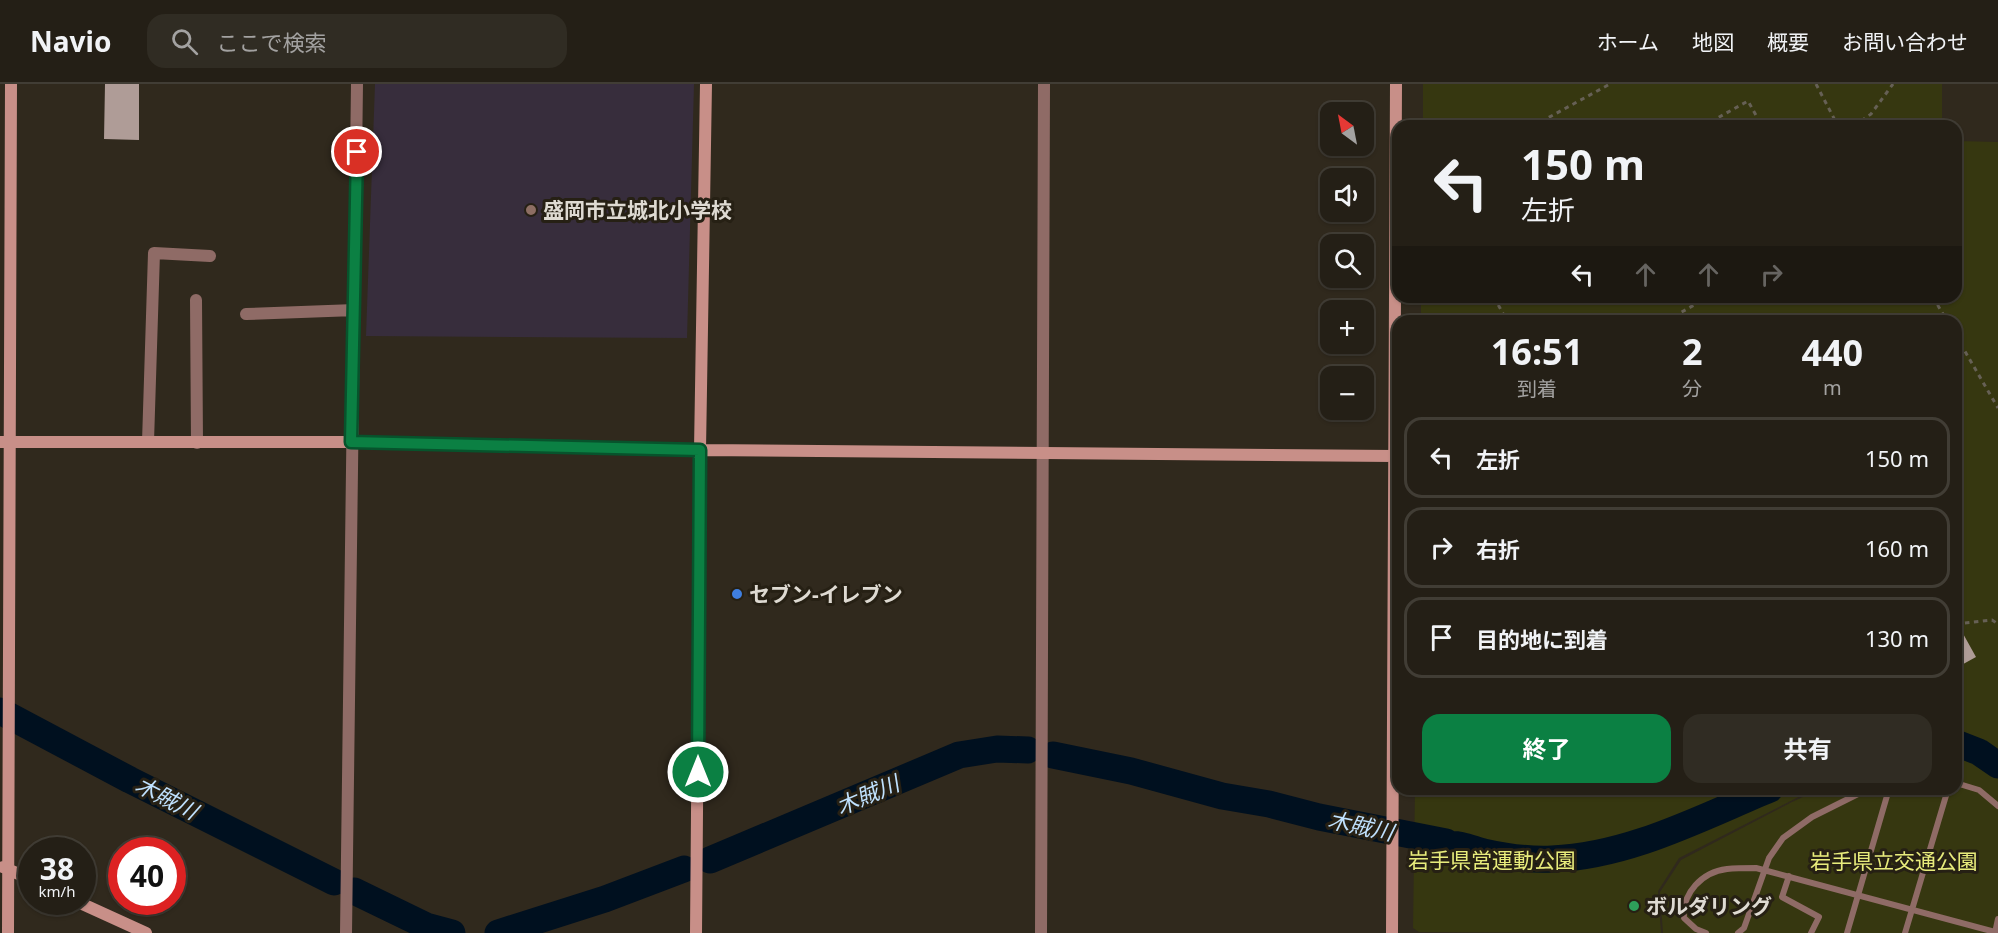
<!DOCTYPE html>
<html lang="ja">
<head>
<meta charset="utf-8">
<style>
  body { margin:0; font-family:"Noto Sans","Noto Sans JP",sans-serif; background:#302c23; color:#f1f3f6; height:100vh; display:flex; flex-direction:column; font-size:22px; white-space:nowrap }
  * { box-sizing:border-box; margin:0 }
  p { font-size:20px; color:#a3a2a1 }
  .icon { flex:none; width:33px; height:33px; fill:none; stroke:currentColor; stroke-width:2; stroke-linecap:round; stroke-linejoin:round }
  .map { position:relative; flex:1; overflow:hidden }
  .panel { position:absolute; left:1392px; top:231px; width:570px; height:480px; display:flex; flex-direction:column; background:#241f16; border-radius:18px; box-shadow:0 2px 4px #0004,0 0 0 2px #413d35 }
  .panel>* { flex:none }
  .hud { position:absolute; left:1392px; top:36px; width:570px; height:183px; border-radius:18px; box-shadow:0 2px 4px #0004,0 0 0 2px #413d35; background:#241f16; color:#f1f3f6; overflow:hidden }
  .needle { width:39px; rotate:328deg }
  .controls { position:absolute; left:1320px; top:18px; display:grid; gap:12px }
  .controls a { display:grid; place-items:center; width:54px; height:54px; border-radius:12px; background:#241f16; box-shadow:0 2px 4px #0004,0 0 0 2px #413d35; font-size:30px }
  .speed { position:absolute; left:18px; top:753px; display:flex; gap:12px; font-size:30px; font-weight:700; text-align:center }
  .speed>* { display:grid; place-content:center; width:78px; height:78px; border-radius:50%; background:#241f16; box-shadow:0 2px 4px #0004,0 0 0 2px #413d35; line-height:1 }
  .speed small { font-size:15px; font-weight:400 }
  .speed .limit { border:9px solid #d22; background:#fff; color:#111 }
  .pin { position:absolute; display:grid; place-items:center; width:51px; height:51px; color:#fff; margin:-26px; border:3px solid #fff; border-radius:50%; box-shadow:0 2px 6px #0007 }
  .me { position:absolute; width:66px; margin:-33px; rotate:0deg; stroke-linejoin:round; filter:drop-shadow(0 0 4px #0008) }
  .turn { display:flex; align-items:center; gap:21px; height:126px; padding:0 30px; font-size:27px }
  .turn .icon { width:78px; height:78px; stroke-width:2.5 }
  .turn b { display:block; font-size:42px; line-height:51px }
  .lanes { display:flex; align-items:center; height:57px; padding:0 30px; background:#0003; justify-content:center; gap:30px; direction:ltr }
  .lanes .off { opacity:.35 }
  .eta { display:flex; justify-content:space-evenly; align-items:center; height:102px; text-align:center }
  .eta b { font-size:36px; font-weight:700; line-height:42px }
  .button { display:flex; gap:12px; margin-top:auto; padding:12px 30px }
  .button a { flex:1; height:69px; border-radius:18px; background:#0b8043; color:#fff; font-size:24px; font-weight:700; line-height:69px; text-align:center }
  .button a+a { background:#302c23; color:#f1f3f6 }
  ul { padding:0; list-style:none }
  li { display:flex; align-items:center; gap:18px; height:81px; margin:0 12px 9px; padding:0 18px; border:3px solid #413d35; border-radius:18px }
  li div { flex:1 }
  li b { display:block; font-size:22px }
  li em { font-style:normal }
  header { display:flex; align-items:center; gap:36px; box-sizing:border-box; height:84px; padding:0 30px; background:#241f16; border-bottom:2px solid #413d35 }
  header strong { font-size:28px }
  nav { display:flex; gap:33px; margin-inline-start:auto; font-size:21px }
  .search { width:420px; height:54px; background:#302c23; display:flex; align-items:center; gap:15px; box-sizing:border-box; padding:0 21px; border-radius:18px; color:#a3a2a1; font-size:22px }
  .map>svg:first-child { display:block }
</style>
</head>
<body>
<header>
<strong>Navio</strong>
<div class="search"><svg class="icon" aria-label="search" viewBox="0 0 24 24"><circle cx="10" cy="10" r="6"/><path d="M15 15l6 6"/></svg>ここで検索</div>
<nav><a>ホーム</a><a>地図</a><a>概要</a><a>お問い合わせ</a></nav>
</header>
<div class="map">
<svg width="1998" height="849" viewBox="0 0 1998 849">
  <rect width="100%" height="100%" fill="#30291d"/>
  <path fill="#372d3c" d="M375,0H694L687,254L366,252Z"/>
  <path fill="#363710" d="M1423,0H1942V42H1423Z
    M1956,57L1998,58V685L1960,656L1956,657V237H1421V213H1956Z
    M1959,660L1998,687V849H1663L1660,808L1681,776L1792,718L1820,705H1956V661Z
    M1415,705H1814L1679,774L1658,807L1661,849L1419,848L1413,844Z"/>
  <g fill="none" stroke-linecap="round" stroke-linejoin="round">
    <path stroke="#00101f" stroke-width="27" d="M0,627L130,696L334,798
      M1956,659L1979,668L1998,681
      M1053,671L1131,687L1222,712L1269,720L1319,733L1446,758L1448,761C1460,759 1472,765 1484,768C1506,773 1529,776 1552,775C1629,772 1700,734 1770,705
      M710,776L959,671L997,665L1028,666
      M354,807L426,842L452,849
      M498,849L605,815L684,785"/>
  </g>
  <path fill="#af9c97" d="M105,0H139V56L104,55Z
    M1956,537L1976,573L1956,584Z"/>
  <g fill="none" stroke-linecap="round" stroke-linejoin="round">
    <path stroke="#666055" stroke-width="3" stroke-dasharray="4.5 4.5" stroke-linecap="butt" d="M1816,0L1838,42
      M1533,42L1610,0
      M1703,42L1748,17L1762,42
      M1854,42L1871,30L1893,0
      M1494,213L1507,237
      M1933,213L1947,237
      M1666,237L1708,213
      M1956,252L1998,324
      M1956,540L1992,536L1998,540"/>
    <path stroke="#8f6b66" stroke-width="6" d="M1956,699L1979,706L1998,722
      M1789,792L1782,813L1819,833L1811,849
      M1706,849L1696,845L1684,834C1682,809 1702,788 1727,785C1736,784 1746,784 1756,784L1995,848
      M1738,849L1744,844L1769,774L1783,754L1812,733L1868,705
      M1847,849L1889,705
      M1905,849L1948,705
      M1995,849L1998,835"/>
    <path stroke="#8f6b66" stroke-width="12" d="M196,216L197,359
      M246,230L355,226
      M148,358L154,169L210,172
      M346,849L357,0
      M1041,849L1044,0"/>
    <path stroke="#c88f88" stroke-width="12" d="M0,358H352L700,366L1394,372
      M3,783L32,796
      M78,818L146,849
      M8,849L11,0
      M696,849L700,366L706,0
      M1392,849L1396,0"/>
  </g>
  <g fill="none" stroke-linecap="round" stroke-linejoin="round">
    <defs>
      <path id="route" d="M357,68L351,358L700,366L698,688"/>
    </defs>
    <use href="#route" stroke="#07532c" stroke-width="15"/>
    <use href="#route" stroke="#0b8043" stroke-width="10"/>
  </g>
  <circle fill="#8d6e63" stroke="#262014" stroke-width="2" cx="531" cy="126" r="6"/>
  <circle fill="#3f7fe0" stroke="#262014" stroke-width="2" cx="737" cy="510" r="6"/>
  <circle fill="#2e9e5b" stroke="#262014" stroke-width="2" cx="1634" cy="822" r="6"/>
  <g text-anchor="middle" dominant-baseline="central" stroke-width="6" stroke-linejoin="round" paint-order="stroke">
    <g font-size="21" font-weight="bold" fill="#dedad2" stroke="#262014" text-anchor="start">
      <text x="543" y="126">盛岡市立城北小学校</text>
      <text x="749" y="510">セブン-イレブン</text>
      <text x="1646" y="822">ボルダリング</text>
    </g>
    <g font-size="21" fill="#e8ec7c" stroke="#262014">
      <text x="1492" y="776">岩手県営運動公園</text>
      <text x="1894" y="777">岩手県立交通公園</text>
    </g>
    <g font-size="22" font-style="italic" fill="#c0e2ff" stroke="#262014">
      <text transform="translate(867 710) rotate(-23)">木賊川</text>
      <text transform="translate(167 713) rotate(27)">木賊川</text>
      <text transform="translate(1361 741) rotate(12)">木賊川</text>
    </g>
  </g>
</svg>
<div class="controls">
<a><svg class="needle" viewBox="-14 -14 28 28"><path d="M0-13l5 13h-10z" fill="#e53935"/><path d="M0 13l5-13h-10z" fill="#a3a2a1"/></svg></a>
<a><svg class="icon" aria-label="sound" viewBox="0 0 24 24"><path d="M4 9h4l5-4v14l-5-4H4zM17 9q2 3 0 6"/></svg></a>
<a><svg class="icon" aria-label="search" viewBox="0 0 24 24"><circle cx="10" cy="10" r="6"/><path d="M15 15l6 6"/></svg></a>
<a>+</a>
<a>−</a>
</div>
<div class="speed"><div>38<small>km/h</small></div><div class="limit">40</div></div>
<div class="pin" style="left:357px;top:68px;background:#d93025"><svg class="icon" aria-label="arrive" viewBox="0 0 24 24"><path d="M6 21V4h12l-3 4 3 4H6"/></svg></div>
<svg class="me" style="left:698px;top:688px" viewBox="-20 -20 40 40"><circle r="17" fill="#0b8043" stroke="#fff" stroke-width="3"/><path d="M0-11L8 9 0 5-8 9z" fill="#fff"/></svg>
<div class="hud">
<div class="turn"><svg class="icon" aria-label="left" viewBox="0 0 24 24"><path d="M17 20v-9H6M10 6l-5 5 5 5"/></svg><div><b>150 m</b>左折</div></div>
<div class="lanes"><svg class="icon" aria-label="left" viewBox="0 0 24 24"><path d="M17 20v-9H6M10 6l-5 5 5 5"/></svg><svg class="icon off" aria-label="ahead" viewBox="0 0 24 24"><path d="M12 20V5M6 11l6-6 6 6"/></svg><svg class="icon off" aria-label="ahead" viewBox="0 0 24 24"><path d="M12 20V5M6 11l6-6 6 6"/></svg><svg class="icon off" aria-label="right" viewBox="0 0 24 24"><path d="M7 20v-9h11M14 6l5 5-5 5"/></svg></div>
</div>
<section class="panel">
<div class="eta">
<div><b>16:51</b><p>到着</p></div>
<div><b>2</b><p>分</p></div>
<div><b>440</b><p>m</p></div>
</div>
<ul>
<li><svg class="icon" aria-label="left" viewBox="0 0 24 24"><path d="M17 20v-9H6M10 6l-5 5 5 5"/></svg><div><b>左折</b></div><em>150 m</em></li>
<li><svg class="icon" aria-label="right" viewBox="0 0 24 24"><path d="M7 20v-9h11M14 6l5 5-5 5"/></svg><div><b>右折</b></div><em>160 m</em></li>
<li><svg class="icon" aria-label="arrive" viewBox="0 0 24 24"><path d="M6 21V4h12l-3 4 3 4H6"/></svg><div><b>目的地に到着</b></div><em>130 m</em></li>
</ul>
<div class="button"><a>終了</a><a>共有</a></div>
</section>
</div>
</body>
</html>
